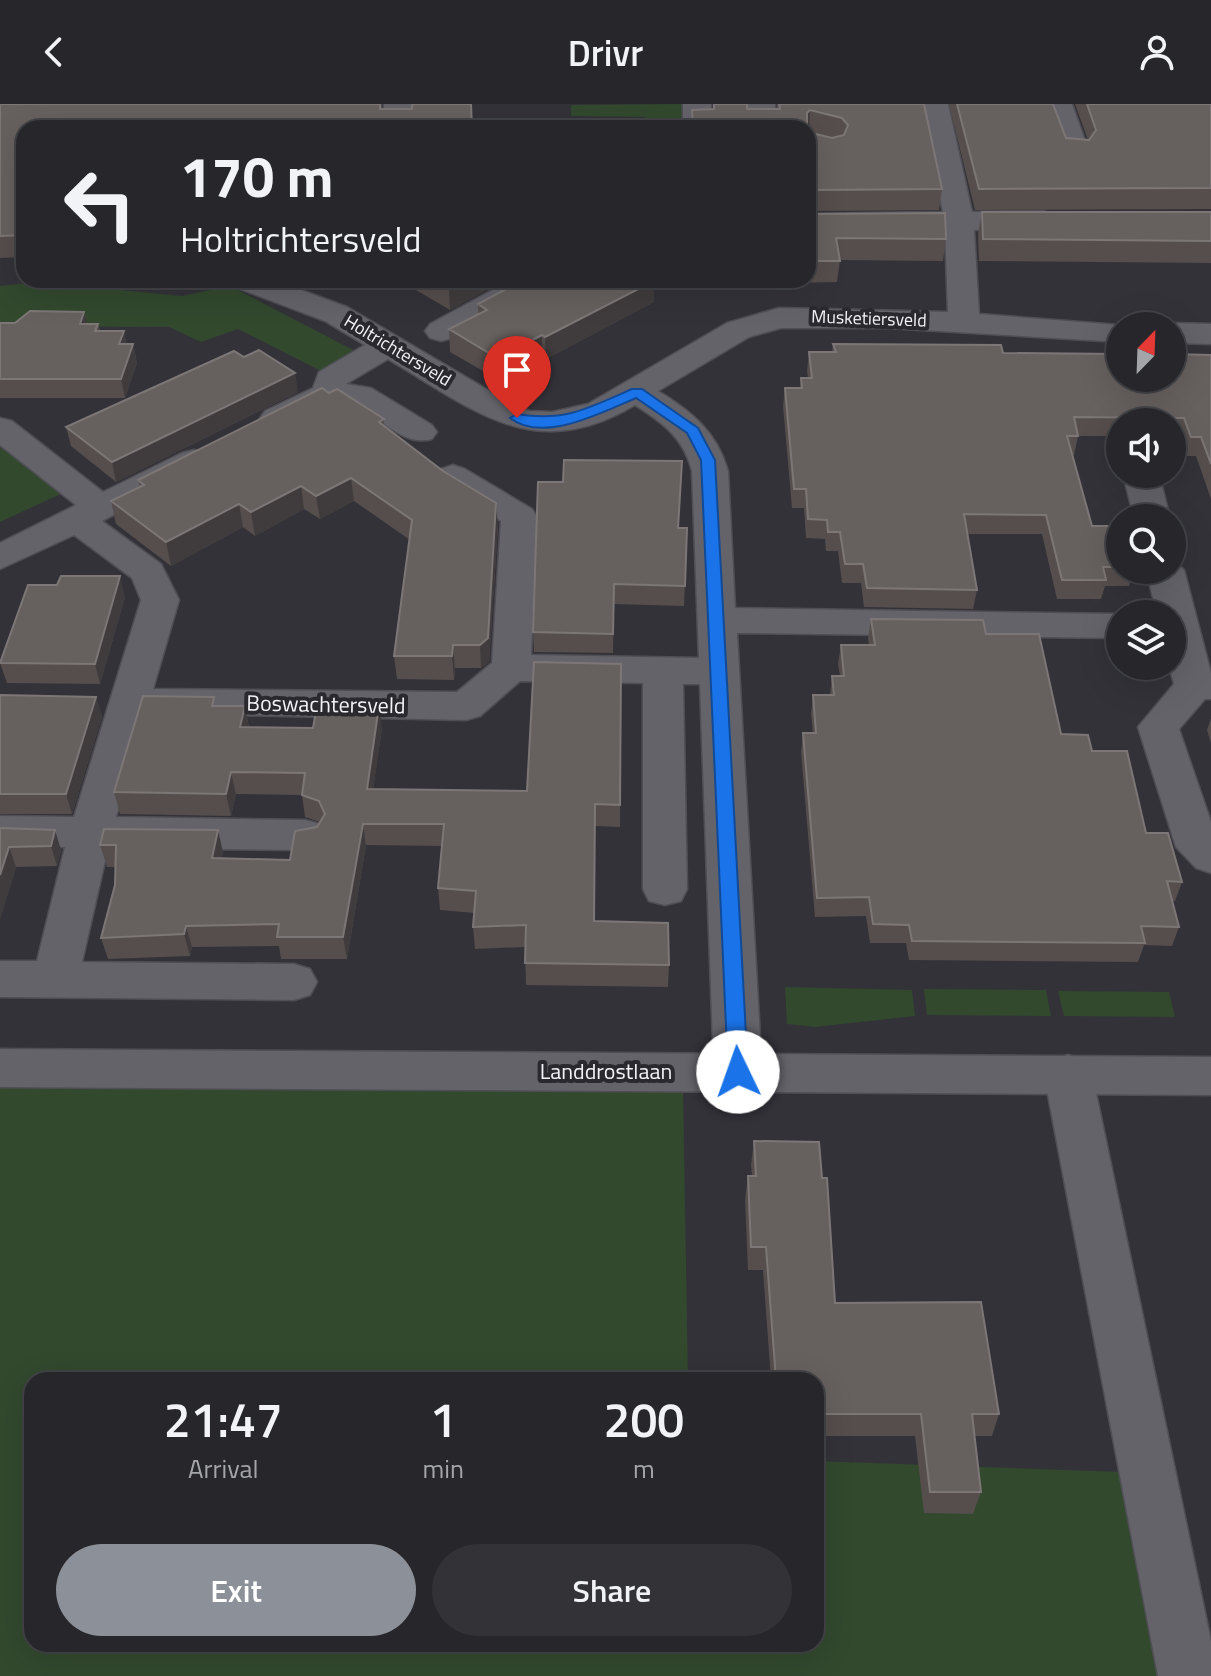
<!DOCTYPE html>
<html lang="en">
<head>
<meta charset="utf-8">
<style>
  body { margin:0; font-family:"Titillium Web",sans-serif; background:#323237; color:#f1f3f6; height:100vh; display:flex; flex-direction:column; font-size:30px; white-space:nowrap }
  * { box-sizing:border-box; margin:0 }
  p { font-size:26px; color:#a4a5a9 }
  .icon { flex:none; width:44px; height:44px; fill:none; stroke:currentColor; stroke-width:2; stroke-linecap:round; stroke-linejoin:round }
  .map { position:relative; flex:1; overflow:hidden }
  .details { position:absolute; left:24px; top:1268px; width:800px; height:280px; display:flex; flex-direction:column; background:#26262b; border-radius:24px; box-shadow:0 8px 32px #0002,0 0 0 2px #424347 }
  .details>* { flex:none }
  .hud { position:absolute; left:16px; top:16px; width:800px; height:168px; border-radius:24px; box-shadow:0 8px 32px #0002,0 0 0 2px #424347; background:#26262b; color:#f1f3f6; overflow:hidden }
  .needle { width:52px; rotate:23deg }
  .buttons { position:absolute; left:1106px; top:208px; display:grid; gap:16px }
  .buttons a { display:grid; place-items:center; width:80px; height:80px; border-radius:50%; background:#26262b; box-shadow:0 8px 32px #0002,0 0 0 2px #424347; font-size:40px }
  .pin { position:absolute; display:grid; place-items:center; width:68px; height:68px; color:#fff; margin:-82px -34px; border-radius:50% 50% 50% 0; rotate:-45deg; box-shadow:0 0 8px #0007 }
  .pin .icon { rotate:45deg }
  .me { position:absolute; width:88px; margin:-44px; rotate:357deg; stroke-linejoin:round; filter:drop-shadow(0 0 6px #0008) }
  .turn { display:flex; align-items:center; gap:28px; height:168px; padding:0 32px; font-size:36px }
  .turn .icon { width:104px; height:104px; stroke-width:2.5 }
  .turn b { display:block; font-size:56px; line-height:68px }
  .eta { display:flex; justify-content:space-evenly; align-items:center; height:136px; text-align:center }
  .eta b { font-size:48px; font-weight:600; line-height:56px }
  .action { display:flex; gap:16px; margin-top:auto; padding:16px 32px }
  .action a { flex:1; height:92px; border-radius:48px; background:#8c9099; color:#fff; font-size:32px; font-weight:600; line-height:92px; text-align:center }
  .action a+a { background:#323237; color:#f1f3f6 }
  header { display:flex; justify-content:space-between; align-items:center; height:104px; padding:0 32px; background:#26262b; font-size:36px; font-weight:600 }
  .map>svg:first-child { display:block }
</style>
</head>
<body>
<header><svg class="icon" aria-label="back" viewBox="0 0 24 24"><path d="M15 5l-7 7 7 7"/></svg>Drivr<svg class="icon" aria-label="person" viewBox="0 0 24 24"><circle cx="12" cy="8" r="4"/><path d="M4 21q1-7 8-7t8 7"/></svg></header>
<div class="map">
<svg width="1211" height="1572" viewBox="0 0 1211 1572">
  <rect width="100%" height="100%" fill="#333239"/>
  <path fill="#32492e" d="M685,0L689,24H651L645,13L571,12V1Z
    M38,178L182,192L230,182L357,248L321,267L238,225L201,238L169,223L0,222V182Z
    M0,338L63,389L0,418Z
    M785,883L912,886L915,912L815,923L787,920Z
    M924,885L1046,886L1051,912L927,911Z
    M1058,887L1169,888L1175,913L1064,912Z
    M0,981L683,985L688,1276H32V1540H816V1357L1122,1368L1160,1572H0Z"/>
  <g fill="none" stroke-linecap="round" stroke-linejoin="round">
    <defs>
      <path id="street" d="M384,0H412V24H384Z
        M683,0H711V24H683Z
        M747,0H775L776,24H748Z
        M920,0H948L972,108L1042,107L1052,110L1057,116L1052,122L1042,125L974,126L979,210L1132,222H1120V238L888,224H781L749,233L658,287C691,307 717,328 728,367L735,504L1120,510V534L737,529L762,968L755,982L738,987L721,982L714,968L700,580H683L687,785L681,797L665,801L649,797L643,785V579L520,577L480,612L466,616L146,609L116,713L305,716L320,720L326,731L320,742L305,746L108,744L82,858L294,860L310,865L317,878L310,891L294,896L0,893V857H37L65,743L0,742V712L74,713L141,496L132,474L74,431L0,465V439L76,401L0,341V314L12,317L103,388L182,349L194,346L206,349L211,356L206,363L102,417L161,460L179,496L153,585L457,588L492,559L501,417L441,379L435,372L441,365L453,361L465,365L532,405L537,413L531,551L699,554L692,367C684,334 663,319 635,301C534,361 474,306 388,255L346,280L371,284L432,321L437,328L432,335C394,345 372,295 335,299C309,303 294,328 265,321L260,314L265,307L313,284L319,268L365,241L325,217L235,183L231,176H274L347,203L517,303L530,307L552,308L588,300L727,219L779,204L948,208L945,126L808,128V110L943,108Z
        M1044,0H1072L1089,48L1085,54H1065Z
        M511,176L545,178L541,185L452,234L441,237L430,234L425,227L430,220Z
        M1172,219L1211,220V240L1172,239V222H1161Z
        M1123,370H1159L1170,414H1134Z
        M1172,456L1184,466L1211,569V595H1205L1179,625L1211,718V769L1196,764L1176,743L1138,623L1174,580L1169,562L1172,510H1157L1146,466H1172Z
        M1068,951L1085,956L1092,970L1211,1537V1572H1158L1044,970L1051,956Z"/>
      <path id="secondary" d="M0,945L1211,953V991L0,983Z"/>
    </defs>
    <use href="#street" stroke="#4f4e54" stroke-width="3"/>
    <use href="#secondary" stroke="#4f4e54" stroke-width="3"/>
    <use href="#street" fill="#64636a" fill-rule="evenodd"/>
    <use href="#secondary" fill="#64636a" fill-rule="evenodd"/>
  </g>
  <path fill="#554e4c" d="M0,0H382V5L472,24H24V153L0,154Z
    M777,0H924L942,85L939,106L810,107V110L946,135L943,157L840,156L837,178L654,182V198L546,255L542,253L524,263L515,258L490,271L450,248L449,225L478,210V200L523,176H808V28L833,33L808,28V24H692V6L777,5Z
    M949,0H1053L1066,34L1088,36L1075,0H1211V105L975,106Z
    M982,108H1211V159L979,157L978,130Z
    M399,176H505L450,206Z
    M0,219L98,220L100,227H124L126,240H133L137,259L125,294H0Z
    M833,240L1003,249L1211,251V395L1196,352H1185L1179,333H1172V318H1120V332H1078L1074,351H1073L1092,422H1120V466H1133L1129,482H1105L1101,495H1057L1042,430H967L977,486L973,505L864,503L861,479H842L838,447H826L825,435L806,434L804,404H792L783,302L785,284H800L801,274H808L807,267L809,248H832Z
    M298,288L116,378L71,342L66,323Z
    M329,289L384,315V322L498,422L489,558L481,564H455L454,576L397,575L394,552L410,436L354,397L320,415L304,405L255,432L243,423L171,462L116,420L111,397L140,383L138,376Z
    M678,424H687L684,502L614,500L613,549L534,548L533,528Z
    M57,481L125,493L100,580L7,579L0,559Z
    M871,515L986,530L1061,630L1092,647L1146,729L1182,778L1175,797H1172L1179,823L1172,842L1144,841L1138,858L909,856L906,839H870L866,812L815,813L801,648L803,629H813L811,610L813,591H830L832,572H840L838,560L841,541H869L868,534Z
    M621,560L620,723L595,722L594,817L669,861L668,883L526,881L525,843L475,845L473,823L475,809L440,806L438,784L442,742L366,741L347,855H281L279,842L192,843L190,852L108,855L101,834L115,781L116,763H107L100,741L223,748L221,754L290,756L320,718L305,713L302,691L236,690L231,712L120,710L114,688L216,602H245L249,623L382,624L373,685L527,687Z
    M0,591L96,593L102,613L72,710H0Z
    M1211,614V639L1207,626Z
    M0,724L61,746L57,762L16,763L0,815Z
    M754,1037L822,1074L835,1199L999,1310L992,1332H975L981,1388L973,1410L924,1409L915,1332H816V1276H771L763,1166H748L745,1096L748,1072H752L751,1061Z"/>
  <path fill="#403c3d" d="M810,6L809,27L808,28V24H806L807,9Z
    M463,176H505L450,206L449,184Z
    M654,177V198L546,255L545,233Z
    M84,208L89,226L80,220Z
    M124,227L128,246L119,240Z
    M542,231V253L524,263L523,241Z
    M514,236L515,258L490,271L489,249Z
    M133,240L137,259L125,294L121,275Z
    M295,269L298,288L116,378L112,358Z
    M351,374L354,397L320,415L316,392Z
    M301,382L304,405L255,432L251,408Z
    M496,399L498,422L489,558L481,564L480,541Z
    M239,400L243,423L171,462L166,438Z
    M120,472L125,493L100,580L95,560Z
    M453,541L455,564L454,576L452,552Z
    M96,593L102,613L72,710L66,690Z
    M245,602L249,624L240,623Z
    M379,602L382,624L370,707L367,685Z
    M231,668L236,690L231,712L226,690Z
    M363,720L366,741L347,855L343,833Z
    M55,726L61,746L57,762L51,742Z
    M218,726L223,748L217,776L212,754Z
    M9,743L16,763L0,815V771Z
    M186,822L192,843L190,852L184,830Z"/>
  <path fill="#66605e" stroke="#7c7776" stroke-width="2" d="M0,0H380V5H412V0H471L472,24H24V131L0,132Z
    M714,0H747V5H780L779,0H924L942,85L810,86L808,87V28L832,34L844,31L848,21L842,14L810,6L807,9V24H693L692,6L714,5Z
    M957,0H1053L1066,34L1089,36L1096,26L1087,0H1211V84L979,85Z
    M808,97L810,110L945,109L946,135L836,134L840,157H808Z
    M982,108H1211V137L983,135Z
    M436,176H463L449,184Z
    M523,176H653L654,177L545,233L542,231L523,241L514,236L489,249L449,225L487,206L478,200Z
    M30,207L84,208L80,220H98L95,227H124L119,240H133L121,275H0V219H15Z
    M833,240L1001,241L1003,249L1120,250V274H1172V250L1211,251V360L1201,333H1191L1184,314L1074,313L1078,332H1067L1092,422H1120V463H1103L1106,476H1062L1046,411L964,410L977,486L867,484L863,460H845L840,428H828L827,416L808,415L806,385H794L785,284H802L801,274H812L809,248H836Z
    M259,246L295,269L112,358L66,323L234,247L244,253Z
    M322,284L329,289L337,285L384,315L379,318L443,367L496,399L488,534L480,541H453L452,552H394L412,416L351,374L316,392L301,382L251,408L239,400L166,438L111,397L144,381L138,376Z
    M564,356L682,357L678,424H687L685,482L614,480L613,530L533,528L538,378H563Z
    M61,472H120L95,560L0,559L28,481H57Z
    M871,515L983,516L986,530H1039L1061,630L1088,631L1092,647H1127L1146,729H1168L1182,778L1167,777L1179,823L1141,822L1145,839L912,837L909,821L873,820L869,793L817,794L803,629H816L813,591H834L832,572H844L841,541H875Z
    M534,558L621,560L620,701L595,700L594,817L668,819L669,861L525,859L526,821L473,823L476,787L438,784L444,720H363L343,833H277L279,820L186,822L184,830L101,834L115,781L116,741H100L104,725L218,726L212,754L290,756L295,727L317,723L325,710L319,697L302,691L305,669L231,668L226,690L114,688L143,592L214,593L212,602H245L240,623L313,624L317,601L379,602L367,685L527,687Z
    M0,591L96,593L66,690H0Z
    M0,724L55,726L51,742L9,743L0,771Z
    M754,1037L819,1038L822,1074H827L835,1199L981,1198L999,1310H972L981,1388H930L921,1310H816V1276H776L766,1143H751L748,1072H756Z"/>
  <path fill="#1a73e8" stroke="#114b97" stroke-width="2" d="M632,285H642L698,324L715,356L748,968L738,976L728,968L701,356L687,329L636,294C603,308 543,340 510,314L517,310C565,318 589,304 632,285Z"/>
  <g text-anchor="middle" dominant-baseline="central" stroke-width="8" stroke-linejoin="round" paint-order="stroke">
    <g font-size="18" fill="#f3f2f7" stroke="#29292e">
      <text transform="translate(869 214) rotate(2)">Musketiersveld</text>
      <text transform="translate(398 246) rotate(31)">Holtrichtersveld</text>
    </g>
    <g font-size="22" fill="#f3f2f7" stroke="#29292e">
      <text transform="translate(326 600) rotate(1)">Boswachtersveld</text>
      <text x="606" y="967">Landdrostlaan</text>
    </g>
  </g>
</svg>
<div class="buttons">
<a><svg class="needle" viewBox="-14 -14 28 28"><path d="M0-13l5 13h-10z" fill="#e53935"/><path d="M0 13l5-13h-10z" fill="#a4a5a9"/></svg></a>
<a><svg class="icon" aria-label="sound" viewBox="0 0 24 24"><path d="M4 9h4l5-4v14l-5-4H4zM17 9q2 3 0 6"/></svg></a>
<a><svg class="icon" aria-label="search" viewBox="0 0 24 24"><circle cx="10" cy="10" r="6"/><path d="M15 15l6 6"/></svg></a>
<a><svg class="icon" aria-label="layers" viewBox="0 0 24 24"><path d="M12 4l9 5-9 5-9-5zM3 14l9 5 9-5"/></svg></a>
</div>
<div class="pin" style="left:517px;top:314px;background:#d93025"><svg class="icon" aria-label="arrive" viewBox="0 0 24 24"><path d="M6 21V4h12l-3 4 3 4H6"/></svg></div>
<svg class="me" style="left:738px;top:968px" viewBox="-20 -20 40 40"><circle r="19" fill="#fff"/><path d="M0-13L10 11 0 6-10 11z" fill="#1a73e8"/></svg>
<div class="hud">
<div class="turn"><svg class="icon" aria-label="left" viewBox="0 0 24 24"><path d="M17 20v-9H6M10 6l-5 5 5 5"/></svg><div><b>170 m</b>Holtrichtersveld</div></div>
</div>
<section class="details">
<div class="eta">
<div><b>21:47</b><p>Arrival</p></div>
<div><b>1</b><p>min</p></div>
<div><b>200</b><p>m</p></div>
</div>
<div class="action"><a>Exit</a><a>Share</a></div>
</section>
</div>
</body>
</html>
